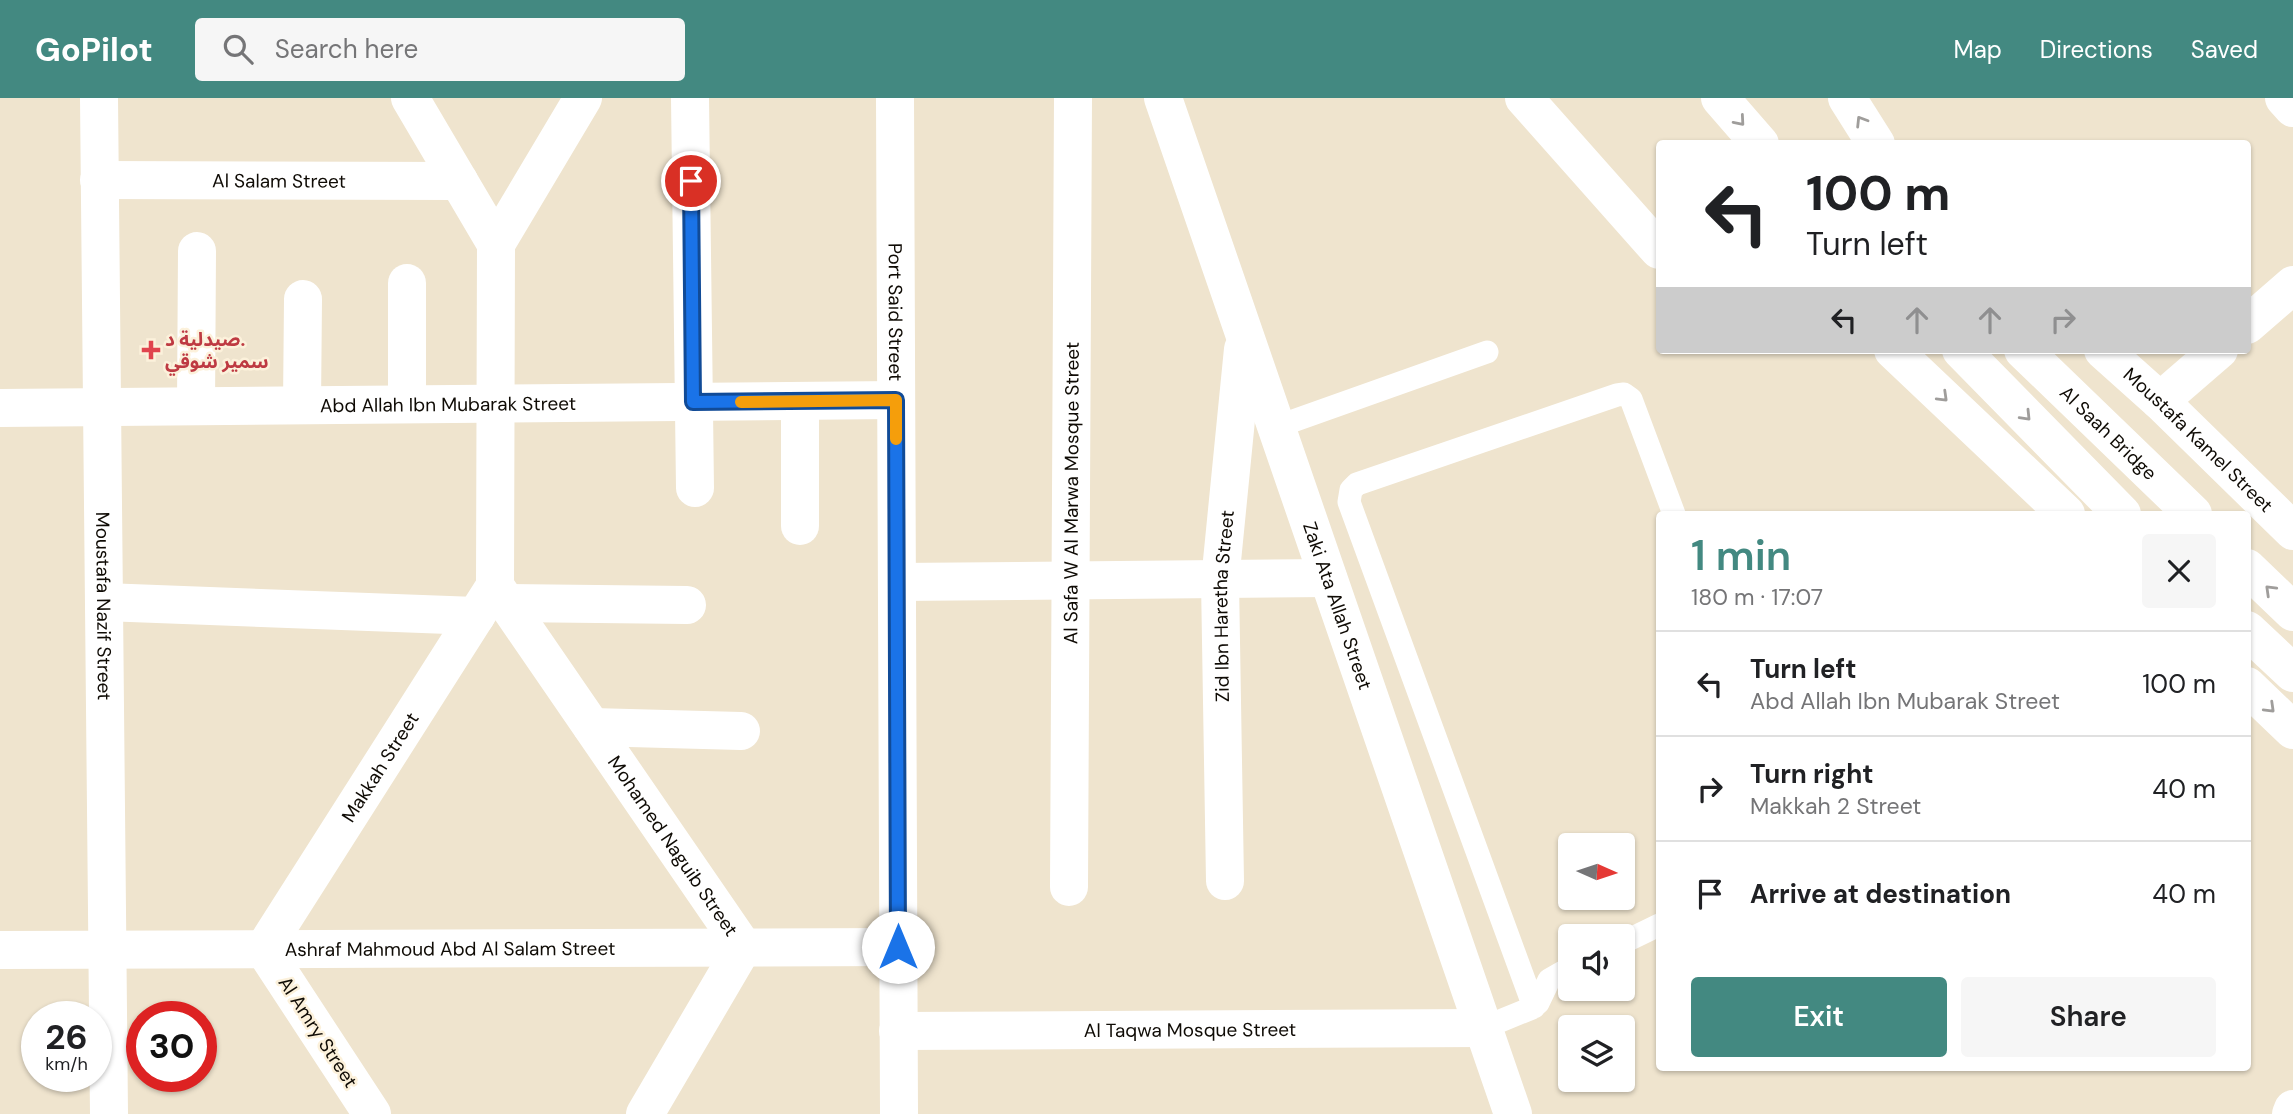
<!DOCTYPE html>
<html lang="en">
<head>
<meta charset="utf-8">
<style>
  body { margin:0; font-family:"DM Sans","Noto Sans Arabic",sans-serif; background:#f6f6f6; color:#202124; height:100vh; display:flex; flex-direction:column; font-size:26px; white-space:nowrap }
  * { box-sizing:border-box; margin:0 }
  p { font-size:23px; color:#757577 }
  .icon { flex:none; width:38px; height:38px; fill:none; stroke:currentColor; stroke-width:2; stroke-linecap:round; stroke-linejoin:round }
  .map { position:relative; flex:1; overflow:hidden }
  .sheet { position:absolute; left:1656px; top:413px; width:595px; height:560px; display:flex; flex-direction:column; background:#fff; border-radius:7px; box-shadow:0 2px 5px #0004 }
  .sheet>* { flex:none }
  .guide { position:absolute; left:1656px; top:42px; width:595px; height:214px; border-radius:7px; box-shadow:0 2px 5px #0004; background:#fff; color:#202124; overflow:hidden }
  .needle { width:46px; rotate:93deg }
  .fabs { position:absolute; left:1558px; top:735px; display:grid; gap:14px }
  .fabs a { display:grid; place-items:center; width:77px; height:77px; border-radius:7px; background:#fff; box-shadow:0 2px 5px #0004; font-size:35px }
  .speed { position:absolute; left:21px; top:903px; display:flex; gap:14px; font-size:35px; font-weight:700; text-align:center }
  .speed>* { display:grid; place-content:center; width:91px; height:91px; border-radius:50%; background:#fff; box-shadow:0 2px 5px #0004; line-height:1 }
  .speed small { font-size:18px; font-weight:400 }
  .speed .limit { border:10px solid #d22; background:#fff; color:#111 }
  .pin { position:absolute; display:grid; place-items:center; width:60px; height:60px; color:#fff; margin:-30px; border:4px solid #fff; border-radius:50%; box-shadow:0 2px 7px #0007 }
  .me { position:absolute; width:77px; margin:-38px; rotate:0deg; stroke-linejoin:round; filter:drop-shadow(0 0 5px #0008) }
  .turn { display:flex; align-items:center; gap:24px; height:147px; padding:0 35px; font-size:32px }
  .turn .icon { width:91px; height:91px; stroke-width:2.5 }
  .turn b { display:block; font-size:49px; line-height:60px }
  .lanes { display:flex; align-items:center; height:66px; padding:0 35px; background:#0003; justify-content:center; gap:35px; direction:ltr }
  .lanes .off { opacity:.35 }
  .round { display:grid; place-items:center; flex:none; width:74px; height:74px; border-radius:7px; background:#f6f6f6 }
  .head { display:flex; align-items:center; justify-content:space-between; height:119px; padding:0 35px }
  h1 { font-size:42px; font-weight:600; line-height:52px; color:#438981 }
  .action { display:flex; gap:14px; margin-top:auto; padding:14px 35px }
  .action a { flex:1; height:80px; border-radius:7px; background:#438981; color:#fff; font-size:28px; font-weight:600; line-height:80px; text-align:center }
  .action a+a { background:#f6f6f6; color:#202124 }
  ul { padding:0; list-style:none }
  li { display:flex; align-items:center; gap:21px; height:105px; padding:0 35px; border-top:2px solid #e0e0e0 }
  li div { flex:1 }
  li b { display:block; font-size:26px }
  li em { font-style:normal }
  header { display:flex; align-items:center; gap:42px; box-sizing:border-box; height:98px; padding:0 35px; background:#438981; color:#fff }
  header strong { font-size:33px }
  nav { display:flex; gap:38px; margin-inline-start:auto; font-size:24px }
  .search { width:490px; height:63px; background:#f6f6f6; display:flex; align-items:center; gap:18px; box-sizing:border-box; padding:0 24px; border-radius:7px; color:#757577; font-size:26px }
  .map>svg:first-child { display:block }
</style>
</head>
<body>
<header>
<strong>GoPilot</strong>
<div class="search"><svg class="icon" aria-label="search" viewBox="0 0 24 24"><circle cx="10" cy="10" r="6"/><path d="M15 15l6 6"/></svg>Search here</div>
<nav><a>Map</a><a>Directions</a><a>Saved</a></nav>
</header>
<div class="map">
<svg width="2293" height="1016" viewBox="0 0 2293 1016">
  <rect width="100%" height="100%" fill="#efe4ce"/>
  <g fill="none" stroke-linecap="round" stroke-linejoin="round">
    <path stroke="#fff" stroke-width="23" d="M1276,329L1487,254
      M1622,845L1659,827
      M1534,909L1349,404L1351,392L1357,386L1617,297L1624,296L1631,301L1674,416
      M1483,930L1532,910L1538,905L1549,882L1570,870"/>
    <g stroke="#fff" stroke-width="38">
      <path id="s1" d="M99,0L109,1016"/>
      <path d="M410,0L496,146"/>
      <path d="M690,0L695,390"/>
      <path id="s2" d="M895,0L899,1016"/>
      <path id="s3" d="M1163,0L1513,1016"/>
      <path d="M1524,0L1659,152"/>
      <path d="M2284,0L2293,10"/>
      <path id="s4" d="M99,82L459,83"/>
      <path d="M2247,227L2293,187"/>
      <path d="M2160,303L2219,252"/>
      <path d="M407,306V185"/>
      <path d="M302,307L303,201"/>
      <path d="M196,308L197,153"/>
      <path id="s5" d="M0,310L896,302"/>
      <path d="M800,428V303"/>
      <path d="M897,484L1328,480"/>
      <path id="s6" d="M495,488L743,849L645,1016"/>
      <path d="M495,488L496,146L583,0"/>
      <path d="M104,504L476,518"/>
      <path d="M507,505L687,507"/>
      <path d="M592,629L741,633"/>
      <path id="s7" d="M1225,783L1220,483L1243,251"/>
      <path id="s8" d="M1069,789L1073,0"/>
      <path id="s9" d="M0,852L898,849"/>
      <path id="s10" d="M898,933L1483,930"/>
      <path id="s11" d="M372,1016L264,851L495,488"/>
    </g>
    <g stroke="#fff" stroke-width="38">
      <path d="M1720,0L1760,46"/>
      <path d="M1847,0L1876,46"/>
      <path d="M1893,252L2066,416"/>
      <path id="s12" d="M2103,252L2160,303L2293,433"/>
      <path d="M2247,588L2293,632"/>
      <path d="M2291,1016L2293,1011"/>
    </g>
    <g stroke="#fff" stroke-width="38">
      <path d="M1961,252L2122,416"/>
      <path id="s13" d="M2023,252L2193,416"/>
      <path d="M2247,470L2293,514"/>
      <path d="M2247,532L2293,575"/>
    </g>
  </g>
  <defs><path id="oneway-chevron" d="M-2-3.5L2.5 0L-2 3.5" fill="none" stroke-width="1.6" stroke-linecap="round" stroke-linejoin="round" transform="scale(1.75)"/></defs>
  <g stroke="#9f9d9b">
    <use href="#oneway-chevron" transform="translate(1740 23) rotate(49)"/>
    <use href="#oneway-chevron" transform="translate(1861 23) rotate(-122)"/>
    <use href="#oneway-chevron" transform="translate(1943 299) rotate(44)"/>
    <use href="#oneway-chevron" transform="translate(2026 318) rotate(46)"/>
    <use href="#oneway-chevron" transform="translate(2270 492) rotate(-136)"/>
    <use href="#oneway-chevron" transform="translate(2270 610) rotate(44)"/>
  </g>
  <g fill="none" stroke-linecap="round" stroke-linejoin="round">
    <defs>
      <path id="route" d="M691,83L693,304L896,302L898,849"/>
    </defs>
    <use href="#route" stroke="#114b97" stroke-width="18"/>
    <use href="#route" stroke="#1a73e8" stroke-width="12"/>
    <path stroke="#f59e0b" stroke-width="12" d="M741,304L896,302V341"/>
  </g>
  <path fill="#e0444e" stroke="#fcf1db" stroke-width="2.5" d="M147.5 241.5h7v7h7v7h-7v7h-7v-7h-7v-7h7z"/>
  <g text-anchor="middle" dominant-baseline="central" stroke-width="5" stroke-linejoin="round" paint-order="stroke">
    <g font-size="19" fill="#0f0b05" stroke="#fcf1db">
      <text stroke="none"><textPath href="#s4" startOffset="180">Al Salam Street</textPath></text>
      <text stroke="none"><textPath href="#s2" startOffset="214">Port Said Street</textPath></text>
      <text stroke="none"><textPath href="#s5" startOffset="448">Abd Allah Ibn Mubarak Street</textPath></text>
      <text stroke="none"><textPath href="#s13" startOffset="119">Al Saah Bridge</textPath></text>
      <text stroke="none"><textPath href="#s12" startOffset="131">Moustafa Kamel Street</textPath></text>
      <text stroke="none"><textPath href="#s8" startOffset="394">Al Safa W Al Marwa Mosque Street</textPath></text>
      <text stroke="none"><textPath href="#s1" startOffset="508">Moustafa Nazif Street</textPath></text>
      <text stroke="none"><textPath href="#s3" startOffset="537">Zaki Ata Allah Street</textPath></text>
      <text stroke="none"><textPath href="#s7" startOffset="275">Zid Ibn Haretha Street</textPath></text>
      <text stroke="none"><textPath href="#s11" startOffset="413">Makkah Street</textPath></text>
      <text stroke="none"><textPath href="#s6" startOffset="315">Mohamed Naguib Street</textPath></text>
      <text stroke="none"><textPath href="#s9" startOffset="450">Ashraf Mahmoud Abd Al Salam Street</textPath></text>
      <text stroke="none"><textPath href="#s10" startOffset="292">Al Taqwa Mosque Street</textPath></text>
      <text transform="translate(318 934) rotate(57)">Al Amry Street</text>
    </g>
    <g font-size="19" font-weight="bold" fill="#be3a42" stroke="#fcf1db" text-anchor="start">
      <text x="165" y="241">صيدلية د.<tspan x="165" dy="22">سمير شوقي</tspan></text>
    </g>
  </g>
</svg>
<div class="fabs">
<a><svg class="needle" viewBox="-14 -14 28 28"><path d="M0-13l5 13h-10z" fill="#e53935"/><path d="M0 13l5-13h-10z" fill="#757577"/></svg></a>
<a><svg class="icon" aria-label="sound" viewBox="0 0 24 24"><path d="M4 9h4l5-4v14l-5-4H4zM17 9q2 3 0 6"/></svg></a>
<a><svg class="icon" aria-label="layers" viewBox="0 0 24 24"><path d="M12 4l9 5-9 5-9-5zM3 14l9 5 9-5"/></svg></a>
</div>
<div class="speed"><div>26<small>km/h</small></div><div class="limit">30</div></div>
<div class="pin" style="left:691px;top:83px;background:#d93025"><svg class="icon" aria-label="arrive" viewBox="0 0 24 24"><path d="M6 21V4h12l-3 4 3 4H6"/></svg></div>
<svg class="me" style="left:898px;top:849px" viewBox="-20 -20 40 40"><circle r="19" fill="#fff"/><path d="M0-13L10 11 0 6-10 11z" fill="#1a73e8"/></svg>
<div class="guide">
<div class="turn"><svg class="icon" aria-label="left" viewBox="0 0 24 24"><path d="M17 20v-9H6M10 6l-5 5 5 5"/></svg><div><b>100 m</b>Turn left</div></div>
<div class="lanes"><svg class="icon" aria-label="left" viewBox="0 0 24 24"><path d="M17 20v-9H6M10 6l-5 5 5 5"/></svg><svg class="icon off" aria-label="ahead" viewBox="0 0 24 24"><path d="M12 20V5M6 11l6-6 6 6"/></svg><svg class="icon off" aria-label="ahead" viewBox="0 0 24 24"><path d="M12 20V5M6 11l6-6 6 6"/></svg><svg class="icon off" aria-label="right" viewBox="0 0 24 24"><path d="M7 20v-9h11M14 6l5 5-5 5"/></svg></div>
</div>
<section class="sheet">
<div class="head"><div><h1>1 min</h1><p>180 m · 17:07</p></div><a class="round"><svg class="icon" aria-label="close" viewBox="0 0 24 24"><path d="M6 6l12 12M18 6L6 18"/></svg></a></div>
<ul>
<li><svg class="icon" aria-label="left" viewBox="0 0 24 24"><path d="M17 20v-9H6M10 6l-5 5 5 5"/></svg><div><b>Turn left</b><p>Abd Allah Ibn Mubarak Street</p></div><em>100 m</em></li>
<li><svg class="icon" aria-label="right" viewBox="0 0 24 24"><path d="M7 20v-9h11M14 6l5 5-5 5"/></svg><div><b>Turn right</b><p>Makkah 2 Street</p></div><em>40 m</em></li>
<li><svg class="icon" aria-label="arrive" viewBox="0 0 24 24"><path d="M6 21V4h12l-3 4 3 4H6"/></svg><div><b>Arrive at destination</b></div><em>40 m</em></li>
</ul>
<div class="action"><a>Exit</a><a>Share</a></div>
</section>
</div>
</body>
</html>
